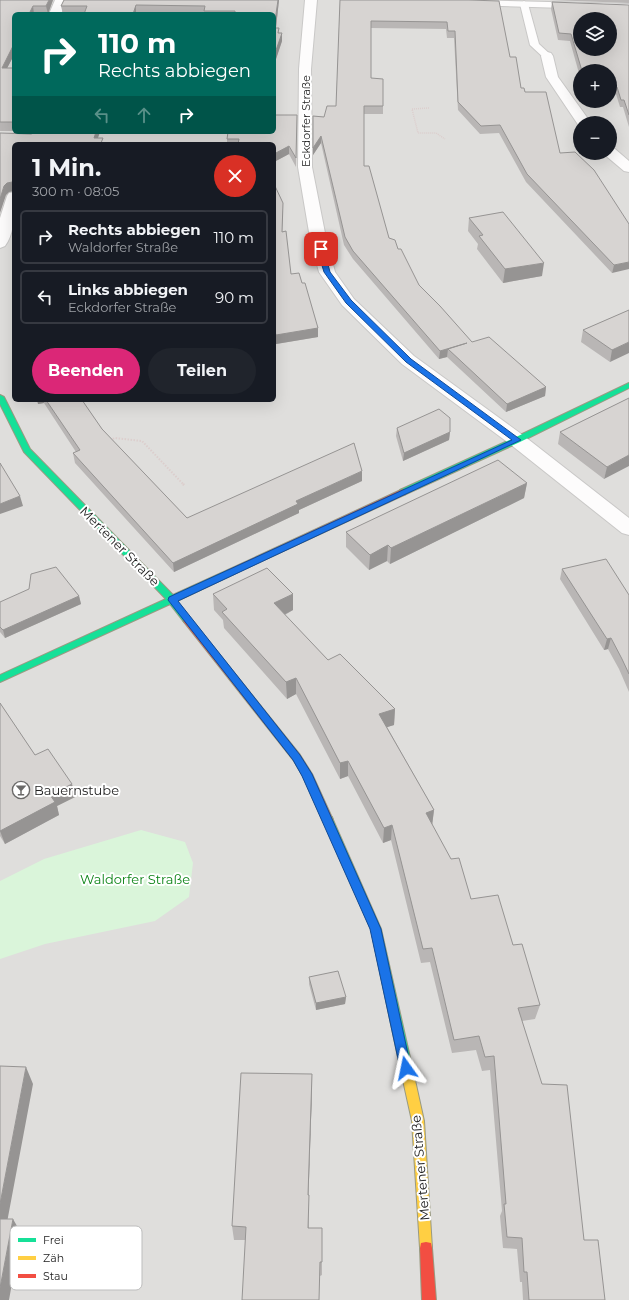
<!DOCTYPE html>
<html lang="de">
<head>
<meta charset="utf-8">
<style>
  body { margin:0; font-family:Montserrat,sans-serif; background:#20242c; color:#f1f3f6; height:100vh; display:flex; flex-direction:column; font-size:15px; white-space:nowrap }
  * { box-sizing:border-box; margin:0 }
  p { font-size:13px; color:#9ea1a6 }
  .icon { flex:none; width:22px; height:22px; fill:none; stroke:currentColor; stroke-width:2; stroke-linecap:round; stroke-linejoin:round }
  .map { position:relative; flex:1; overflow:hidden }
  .details { position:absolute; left:12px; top:142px; width:264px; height:260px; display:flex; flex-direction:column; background:#171b24; border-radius:6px; box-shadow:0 4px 16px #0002 }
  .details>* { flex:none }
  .hud { position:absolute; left:12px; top:12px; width:264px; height:122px; border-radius:6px; box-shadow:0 4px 16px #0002; background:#00695c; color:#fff; overflow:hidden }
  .fabs { position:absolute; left:573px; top:12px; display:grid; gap:8px }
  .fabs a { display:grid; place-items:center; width:44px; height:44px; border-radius:50%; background:#171b24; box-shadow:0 4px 16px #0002; font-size:20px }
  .pin { position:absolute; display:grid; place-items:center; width:34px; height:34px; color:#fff; margin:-17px; border-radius:8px; box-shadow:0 2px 6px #0006 }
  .me { position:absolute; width:44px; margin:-22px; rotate:348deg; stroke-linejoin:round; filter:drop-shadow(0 0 3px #0008) }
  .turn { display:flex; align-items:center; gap:14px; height:84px; padding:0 20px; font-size:18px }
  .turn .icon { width:52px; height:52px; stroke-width:2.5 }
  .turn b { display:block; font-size:28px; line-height:34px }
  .lanes { display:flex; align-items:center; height:38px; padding:0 20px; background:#0003; justify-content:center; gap:20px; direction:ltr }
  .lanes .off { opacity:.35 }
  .round { display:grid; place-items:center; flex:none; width:42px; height:42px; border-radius:21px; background:#20242c }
  .summary { display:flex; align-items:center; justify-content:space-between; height:68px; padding:0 20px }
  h1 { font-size:24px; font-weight:700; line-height:30px }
  .button { display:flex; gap:8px; margin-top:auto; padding:8px 20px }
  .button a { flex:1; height:46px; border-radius:24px; background:#db2777; color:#fff; font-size:16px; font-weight:700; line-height:46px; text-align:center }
  .button a+a { background:#20242c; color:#f1f3f6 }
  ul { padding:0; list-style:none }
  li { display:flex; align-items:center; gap:12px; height:54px; margin:0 8px 6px; padding:0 12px; border:2px solid #363941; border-radius:6px }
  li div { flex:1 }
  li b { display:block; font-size:15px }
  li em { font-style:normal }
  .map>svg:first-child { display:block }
</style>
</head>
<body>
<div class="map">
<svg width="629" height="1300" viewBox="0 0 629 1300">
  <rect width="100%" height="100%" fill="#f0eeeb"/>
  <path fill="#dfdedc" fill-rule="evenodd" d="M0,0H629V1300H0ZM14,14H274V132H14ZM580,19H610V49H580ZM580,71H610V101H580ZM580,123H610V153H580ZM14,144H274V400H14Z"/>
  <path fill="#daf5da" d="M141,830L185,842L193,863L189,897L155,921L45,944L0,959V881L44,859Z"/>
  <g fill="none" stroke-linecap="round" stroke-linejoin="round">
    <defs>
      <path id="lane" d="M524,1L528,4L539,44L552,56L550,58H544L530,45L520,4Z"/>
      <path id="street" d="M55,0H67L61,14H49Z
        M305,0H317L311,69L312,167L326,238L335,272L354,299L414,356L524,436L629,518V535L622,533L510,444L402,364L342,305L319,272L310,238L298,167L299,69Z
        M464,0L629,4V10L468,5L464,4L462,2Z
        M547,52L551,53L553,56L558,77L591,123H580L579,126L546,77L541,56L543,53Z
        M27,132H41L37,144H23Z
        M610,148L615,149L629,161V172L624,171L605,155L604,153H610Z
        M14,192C14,209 16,231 5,246L0,248V218L7,196L9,193Z"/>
      <path id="fast" d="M629,383V388L520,442L406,494L403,495L399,492L400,490L514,438Z
        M0,395L4,397L30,449L173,595L228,570H234L235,572L234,574L177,601L190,618L191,620L190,622H184L170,604L0,682V675L166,599L24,452L0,404Z
        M328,816L332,817L333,820L381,929L411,1062L409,1066L405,1068L401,1066L399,1062L371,929L323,820L324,817Z"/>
      <path id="slow" d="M405,1056L409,1058L411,1062L424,1121L432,1248L431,1253L426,1254L421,1253L420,1248L412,1121L399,1062L401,1058Z"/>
      <path id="jam" d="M403,489L406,490L407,492L406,494L234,574L231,575L227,572L228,570Z
        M187,617L190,618L300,755L312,774L333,820L332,823L328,824L324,823L303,776L294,761L184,622L183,620L184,618Z
        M426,1242L431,1243L432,1248L436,1300H422L420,1248L421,1243Z"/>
    </defs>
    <use href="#lane" stroke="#c9c8c7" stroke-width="2"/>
    <use href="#street" stroke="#c9c8c7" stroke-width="2"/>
    <use href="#fast" stroke="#999a82" stroke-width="2"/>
    <use href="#slow" stroke="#999a82" stroke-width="2"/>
    <use href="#jam" stroke="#999a82" stroke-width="2"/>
    <path stroke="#dccecd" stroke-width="1.5" stroke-dasharray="1 1" stroke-linecap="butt" d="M429,108L412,109L418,133H436L445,139"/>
    <path stroke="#dccecd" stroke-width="2" stroke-dasharray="1.5 1.5" stroke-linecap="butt" d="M110,440L115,438L142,441L184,485"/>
    <path stroke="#dccecd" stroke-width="2.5" stroke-dasharray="2 2" stroke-linecap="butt" d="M183,484L184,485"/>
    <use href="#lane" fill="#fdfcfc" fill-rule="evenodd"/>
    <use href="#street" fill="#fdfcfc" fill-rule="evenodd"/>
    <use href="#fast" fill="#16e098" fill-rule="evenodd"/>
    <use href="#slow" fill="#ffcf43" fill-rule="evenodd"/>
    <use href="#jam" fill="#f24e42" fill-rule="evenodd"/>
  </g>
  <path fill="#b9b6b5" d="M0,0H53L48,14H14V55L7,68H14V131H0Z
    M64,0H279L276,28L279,33L282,41L274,65V14H204L137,13L136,14H63L61,6Z
    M340,0H469L510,57L521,88L525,92L560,153L629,224L612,273L526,182L499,133L480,134L458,110L454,38H447L446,29L371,28V78L383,106V114H364V166L389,238L398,249L419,285L472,342L546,387L545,396L506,412L447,357L439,359L353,259L344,245L321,143L313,155V116L324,117L336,106Z
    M550,0H629V3Z
    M552,2L629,5V127L623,107H620L616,94H610V71H580V77L570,41L558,40L551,9Z
    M297,115L296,167L289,154L274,162V144H227V139Z
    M274,184L283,212L282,232L291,274L302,283L318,328V337L276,344L274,336Z
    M469,218L542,276L503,283L477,249L478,244L468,231Z
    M629,310L610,362L581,342L583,330Z
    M629,398L604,479L558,444L560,432Z
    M36,400H91L83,402L102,429L187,518L362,481L299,510V513L174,572L75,463L73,453L76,452L44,403L38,404Z
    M397,428L450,432L449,440L403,461L396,436Z
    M527,483L524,498L390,564L387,561L369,570L346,547V532Z
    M562,569L629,595V692L619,669L608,649L604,650L560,579Z
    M213,594H293V610L285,615L328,660L395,709L394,725L387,727L434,810L432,825L471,899L513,945L540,1005L535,1019L522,1021L584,1240L605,1300H523L522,1282H520L517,1249L503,1248L500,1216L502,1211L490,1070L482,1071L476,1050L452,1053L430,962L421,963L391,840L383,843L348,776L340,779L296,694L287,699L224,628L223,620L214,610Z
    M79,596L81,604L5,638L0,632V602Z
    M0,703L35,755L72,784L75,797L57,806L59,815L5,844L0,836Z
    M309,977L346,997L345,1004L316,1010L309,984Z
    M312,1074V1091L308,1195L309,1228H322V1275L320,1276L246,1240H234L232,1226Z"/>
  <path fill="#969493" d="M49,0H53L48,14L46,6Z
    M278,0H279L275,36L274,28Z
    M136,5V14H133Z
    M33,6L34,14H29Z
    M282,33V41L274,65V56Z
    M14,44V55L3,76L2,68Z
    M96,132H100L96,144L94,138Z
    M321,136V143L313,155V148Z
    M289,146V154L274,162V154Z
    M12,182L14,191L9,192L6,195L0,213V199L4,186L7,183Z
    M629,262V269L612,273L614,265Z
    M544,263L542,276L503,283L505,269Z
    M318,328V337L276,344V335Z
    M629,342V353L610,362L612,350Z
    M467,343L448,349L447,357L439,359L440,351Z
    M546,387L545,396L506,412L507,404Z
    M38,400H43L44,403L38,404Z
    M79,400H91L79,403Z
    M450,432L449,440L403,461L404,453Z
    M629,455V466L604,479L607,467Z
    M362,471V481L299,510V513L174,572L173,563L296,501Z
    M527,483L524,498L390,564L391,548Z
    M20,496L23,506L0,514V504Z
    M388,545L387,561L369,570L370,555Z
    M293,594V610L274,620V603Z
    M79,596L81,604L5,638L3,630Z
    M611,638L608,649L604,650L607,639Z
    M296,678V694L287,699L286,682Z
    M395,709L394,725L378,730L379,714Z
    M348,761V776L340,779V763Z
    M72,784L75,797L57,806L59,815L5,844L0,831L50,795Z
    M434,810L432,826L426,813Z
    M392,825L391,840L383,843L384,828Z
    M346,997L345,1004L316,1010V1003Z
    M26,1067L33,1084L5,1233L0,1223V1204Z
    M312,1074V1091L308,1209V1195Z
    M13,1219L21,1233L9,1300H0V1288Z"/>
  <path fill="#d7d4d2" stroke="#969493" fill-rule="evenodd" d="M0,0H49L46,6H33L29,14H14V44L2,68H14V122H0Z
    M64,0H278L274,28H279L278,33H282L274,56V14H235V11H204L205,6L136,5L133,14H84L87,6H61Z
    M340,0H469L499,1L510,57H516L521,88H524L525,92H546L560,153L575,152L594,170L629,224V262L614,265L527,174L500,125L481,126L458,102L455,31H448L447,22L371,21V78L383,79V106H364V166H369L389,238L395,240L398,249H401L419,285L440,306L472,342L489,337L546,387L507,404L448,349L467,343L440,351L353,251L345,237L321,136L313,148V116L324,117L327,106H336Z
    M552,2L629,5V115L624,100H621L617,87L610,86V71H582L571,34L559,33ZM580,19H610V49H580Z
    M274,115H297L296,158L289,146L274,154V144H238L239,139H227L228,132H274Z
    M37,132H96L94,138H103L101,143H106V144H14V204V183L12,182L7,183L4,186L0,199V133L31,134Z
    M274,184L283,203L282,232L286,231L291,274L299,273L302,283H305L318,328L276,335L274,328Z
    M503,212L544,263L505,269L479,236L483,235L469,218Z
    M629,310V342L612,350L583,330Z
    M629,398V455L607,467L560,432Z
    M46,400H82L102,429L187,518L354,443L362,471L296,501L298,504L173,563L73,453L80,450Z
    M439,409L450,418V432L404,453L397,428Z
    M498,460L527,483L391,548L388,545L370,555L346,532Z
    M0,463L20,496L0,504Z
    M606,559L629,595V674L622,659L611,638L607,639L562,569Z
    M56,567L79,596L3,630L0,627V602L29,589L31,574Z
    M267,568L293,594L274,603L328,660L340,654L395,709L379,714L434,810L426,813L451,859L459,858L471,899L498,895L513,945L522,944L540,1005L518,1008L542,1084L567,1085L584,1240H598L605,1300H529L527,1272H524L522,1238L507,1237L504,1204H506L494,1056L485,1057L479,1036L454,1040L432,948L423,949L392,825L384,828L348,761L340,763L296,678L286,682L222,612L227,609L213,594Z
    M0,703L35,755L48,749L72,784L50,795L55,802L0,831Z
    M338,971L346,997L316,1003L309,977Z
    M0,1066L26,1067L0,1204Z
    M241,1073L312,1074L308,1195H309L308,1228H322V1262H320L319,1300H242L246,1227L232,1226Z
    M0,1219H13L0,1288Z"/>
  <path fill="#1a73e8" stroke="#114b97" d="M321,247L324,249L330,272L351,300L411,359L521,440L178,601L300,755L312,774L381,929L411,1068L410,1072L406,1074L401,1072L400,1068L370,929L302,776L293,760L168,600L169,597L512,440L406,362L346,303L324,272L317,249Z"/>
  <defs>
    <symbol id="bar-ring" viewBox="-11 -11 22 22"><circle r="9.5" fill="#fff" stroke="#6a6968" stroke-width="1.5"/><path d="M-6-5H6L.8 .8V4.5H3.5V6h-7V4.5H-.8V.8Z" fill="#6a6968"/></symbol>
  </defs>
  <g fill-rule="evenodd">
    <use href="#bar-ring" x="11" y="780" width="20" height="20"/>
  </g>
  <g text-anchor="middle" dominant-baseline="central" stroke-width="4" stroke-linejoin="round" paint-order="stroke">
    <g font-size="11" fill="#222" stroke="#fff">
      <text transform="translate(306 121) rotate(-90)">Eckdorfer Straße</text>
    </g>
    <g font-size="13" fill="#222" stroke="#fff">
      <text transform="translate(120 546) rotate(45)">Mertener Straße</text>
      <text transform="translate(420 1168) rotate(-95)">Mertener Straße</text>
    </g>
    <g font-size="13" fill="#222" stroke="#fff" text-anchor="start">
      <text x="34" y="790">Bauernstube</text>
    </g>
    <g font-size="13" fill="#0c8416" stroke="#fff">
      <text x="135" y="879">Waldorfer Straße</text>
    </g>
  </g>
  <rect x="10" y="1226" width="132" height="64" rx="6" fill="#fff" stroke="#bdbdbd" stroke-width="1"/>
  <rect x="18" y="1238" width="18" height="4" fill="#16e098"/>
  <rect x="18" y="1256" width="18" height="4" fill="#ffcf43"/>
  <rect x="18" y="1274" width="18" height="4" fill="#f24e42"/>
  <g font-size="11" fill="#222">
    <text x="43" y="1244">Frei</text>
    <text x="43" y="1262">Zäh</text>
    <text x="43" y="1280">Stau</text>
  </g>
</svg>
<div class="fabs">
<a><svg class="icon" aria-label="layers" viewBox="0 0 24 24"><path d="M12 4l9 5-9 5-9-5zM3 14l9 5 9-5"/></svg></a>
<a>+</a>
<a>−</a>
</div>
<div class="pin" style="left:321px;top:249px;background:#d93025"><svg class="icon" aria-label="arrive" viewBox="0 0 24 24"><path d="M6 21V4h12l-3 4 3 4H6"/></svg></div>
<svg class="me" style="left:406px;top:1068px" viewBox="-20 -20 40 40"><path d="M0-17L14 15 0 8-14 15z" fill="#1a73e8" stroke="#fff" stroke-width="4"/></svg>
<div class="hud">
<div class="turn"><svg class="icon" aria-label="right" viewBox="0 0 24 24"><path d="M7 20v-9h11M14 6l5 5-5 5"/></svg><div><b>110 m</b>Rechts abbiegen</div></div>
<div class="lanes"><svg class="icon off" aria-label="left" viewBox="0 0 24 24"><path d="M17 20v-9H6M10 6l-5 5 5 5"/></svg><svg class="icon off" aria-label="ahead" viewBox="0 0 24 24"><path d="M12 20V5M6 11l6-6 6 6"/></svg><svg class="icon" aria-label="right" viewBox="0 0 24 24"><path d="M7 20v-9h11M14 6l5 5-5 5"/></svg></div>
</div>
<section class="details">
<div class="summary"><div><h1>1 Min.</h1><p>300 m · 08:05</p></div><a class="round" style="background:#d93025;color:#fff"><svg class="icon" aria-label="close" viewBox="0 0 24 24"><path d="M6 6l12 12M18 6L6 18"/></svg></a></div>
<ul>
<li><svg class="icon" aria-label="right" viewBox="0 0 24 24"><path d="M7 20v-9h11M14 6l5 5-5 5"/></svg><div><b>Rechts abbiegen</b><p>Waldorfer Straße</p></div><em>110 m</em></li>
<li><svg class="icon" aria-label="left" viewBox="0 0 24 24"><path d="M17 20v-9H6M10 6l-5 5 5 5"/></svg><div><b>Links abbiegen</b><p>Eckdorfer Straße</p></div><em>90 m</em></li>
</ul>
<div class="button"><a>Beenden</a><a>Teilen</a></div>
</section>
</div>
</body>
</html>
